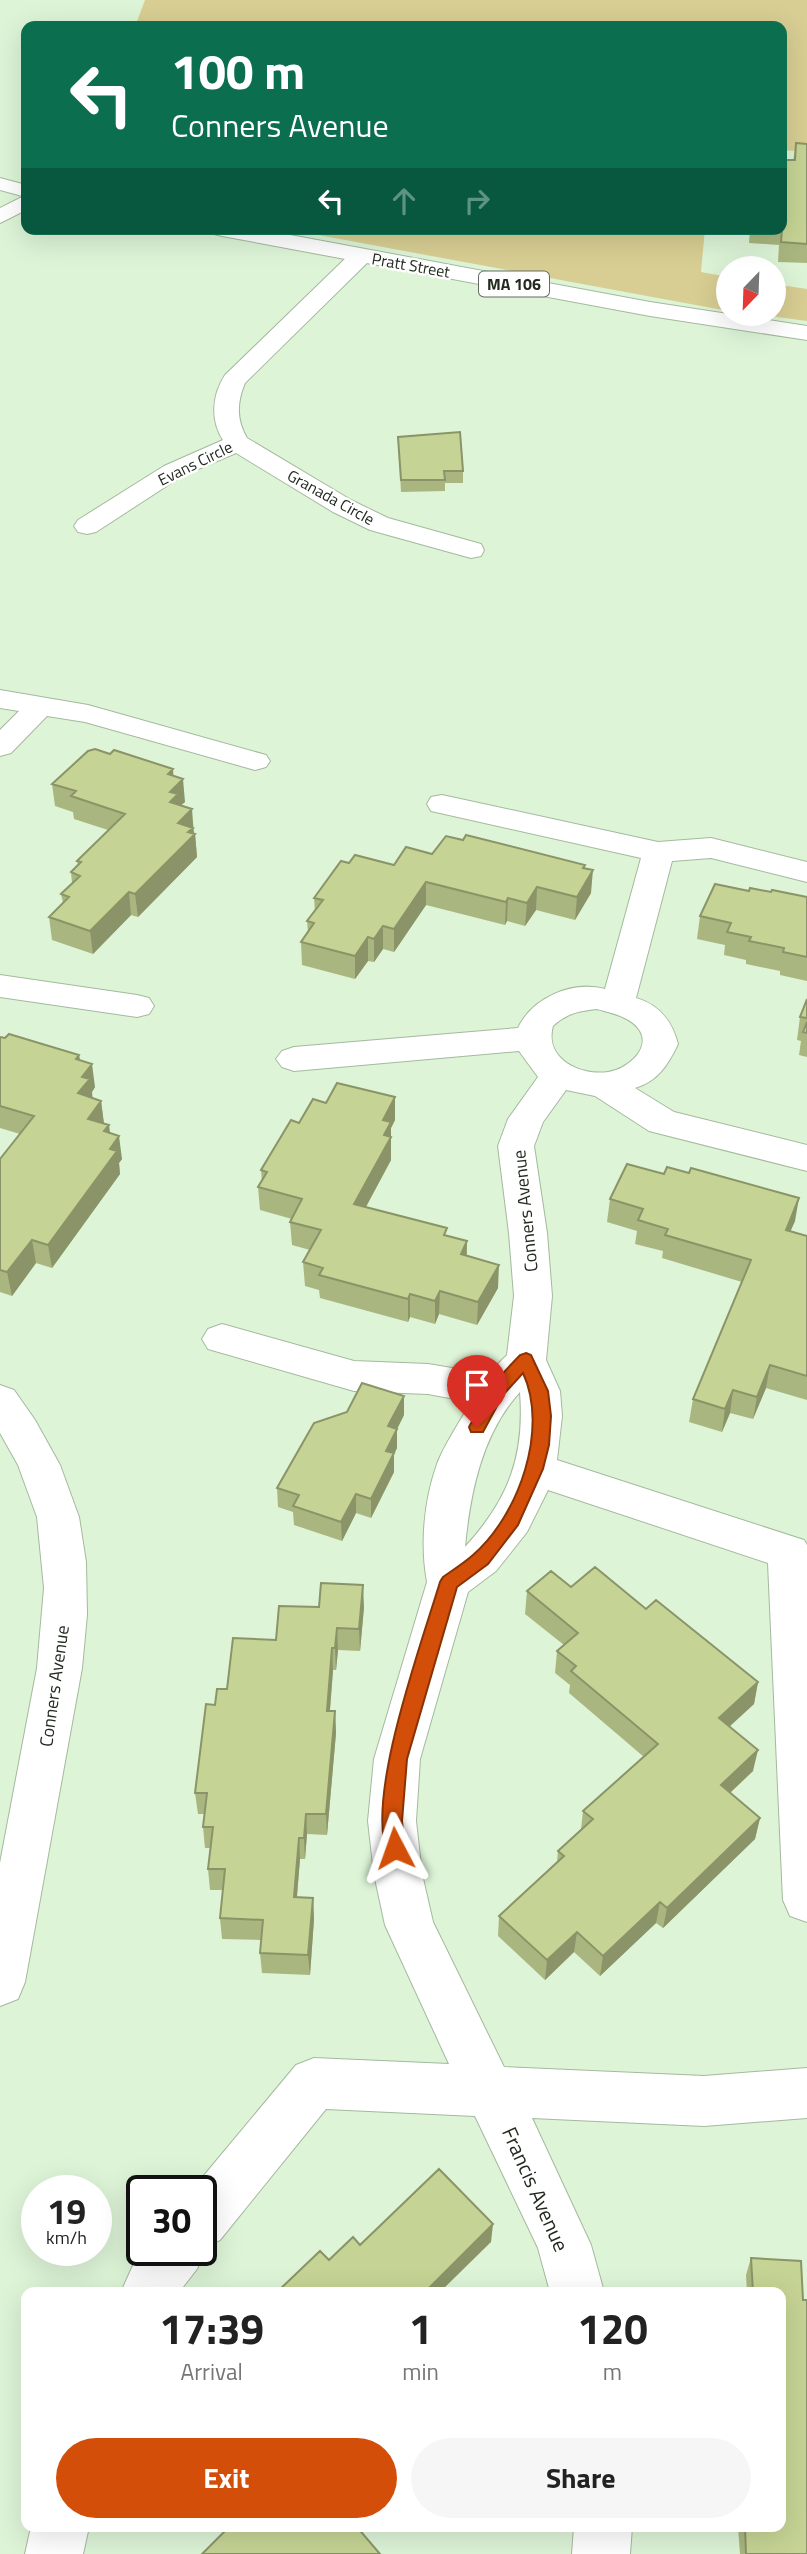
<!DOCTYPE html>
<html lang="en">
<head>
<meta charset="utf-8">
<style>
  body { margin:0; font-family:"Titillium Web",sans-serif; background:#f6f6f6; color:#222; height:100vh; display:flex; flex-direction:column; font-size:26px; white-space:nowrap }
  * { box-sizing:border-box; margin:0 }
  p { font-size:23px; color:#767676 }
  .icon { flex:none; width:38px; height:38px; fill:none; stroke:currentColor; stroke-width:2; stroke-linecap:round; stroke-linejoin:round }
  .map { position:relative; flex:1; overflow:hidden }
  .details { position:absolute; left:21px; top:2287px; width:765px; height:245px; display:flex; flex-direction:column; background:#fff; border-radius:14px; box-shadow:0 7px 28px #0002 }
  .details>* { flex:none }
  .hud { position:absolute; left:21px; top:21px; width:766px; height:214px; border-radius:14px; box-shadow:0 7px 28px #0002; background:#0b6e4f; color:#fff; overflow:hidden }
  .needle { width:46px; rotate:203deg }
  .buttons { position:absolute; left:716px; top:256px; display:grid; gap:14px }
  .buttons a { display:grid; place-items:center; width:70px; height:70px; border-radius:50%; background:#fff; box-shadow:0 7px 28px #0002; font-size:35px }
  .speed { position:absolute; left:21px; top:2175px; display:flex; gap:14px; font-size:35px; font-weight:700; text-align:center }
  .speed>* { display:grid; place-content:center; width:91px; height:91px; border-radius:50%; background:#fff; box-shadow:0 7px 28px #0002; line-height:1 }
  .speed small { font-size:18px; font-weight:400 }
  .speed .limit { border:4px solid #111; border-radius:10px; background:#fff; color:#111 }
  .pin { position:absolute; display:grid; place-items:center; width:60px; height:60px; color:#fff; margin:-72px -30px; border-radius:50% 50% 50% 0; rotate:-45deg; box-shadow:0 0 7px #0007 }
  .pin .icon { rotate:45deg }
  .me { position:absolute; width:77px; margin:-38px; rotate:356deg; stroke-linejoin:round; filter:drop-shadow(0 0 5px #0008) }
  .turn { display:flex; align-items:center; gap:24px; height:147px; padding:0 35px; font-size:32px }
  .turn .icon { width:91px; height:91px; stroke-width:2.5 }
  .turn b { display:block; font-size:49px; line-height:60px }
  .lanes { display:flex; align-items:center; height:66px; padding:0 35px; background:#0003; justify-content:center; gap:35px; direction:ltr }
  .lanes .off { opacity:.35 }
  .eta { display:flex; justify-content:space-evenly; align-items:center; height:119px; text-align:center }
  .eta b { font-size:42px; font-weight:700; line-height:49px }
  .cta { display:flex; gap:14px; margin-top:auto; padding:14px 35px }
  .cta a { flex:1; height:80px; border-radius:42px; background:#d24e09; color:#fff; font-size:28px; font-weight:700; line-height:80px; text-align:center }
  .cta a+a { background:#f6f6f6; color:#222 }
  .map>svg:first-child { display:block }
</style>
</head>
<body>
<div class="map">
<svg width="807" height="2554" viewBox="0 0 807 2554">
  <rect width="100%" height="100%" fill="#ddf4d7"/>
  <path fill="#d8ce93" d="M145,0H807V152L782,150V26H131L136,24Z
    M286,229H705L701,272L728,277V311Z
    M774,284L807,289V321L746,313H774Z"/>
  <g fill="none" stroke-linecap="round" stroke-linejoin="round">
    <defs>
      <path id="street" d="M26,195V210L0,223V208Z
        M361,249L369,251L372,256L369,261L245,383C237,402 236,419 247,438L351,500L388,518L481,544L484,550L481,556L471,558L370,530L333,512L236,453L182,476L96,532L87,534L78,532L74,526L78,520L164,466L223,440C210,420 212,395 225,375L353,251Z
        M0,690L88,705L266,755L270,761L266,767L255,770L85,722L47,716L11,753L0,756V730L19,711L0,708Z
        M442,795L658,842L711,838L807,862V882L711,858L672,861L636,998C660,1005 672,1021 678,1044C668,1065 658,1081 635,1088L674,1112L807,1145V1171L649,1131L595,1096L566,1090L543,1122L534,1146L547,1233L552,1296L546,1360L560,1391L562,1416L557,1460L804,1540L807,1545V1922L790,1916L783,1900L768,1563L548,1490L527,1532L496,1571L468,1592L420,1759L416,1821L422,1874L433,1922L504,2067L704,2076L807,2068V2118L704,2126L532,2118L591,2245L604,2292H550L538,2248L475,2116L326,2109L220,2240L204,2247L205,2250L197,2269L179,2292H121L135,2261L143,2250H201V2191H191L296,2065L314,2058L449,2064L385,1925L374,1874L368,1821L374,1759L427,1582C420,1544 424,1501 437,1464C445,1443 460,1422 471,1402L428,1394L354,1391L208,1349L202,1339L208,1329L222,1324L354,1361L428,1364L488,1374L507,1355L514,1296L509,1233L498,1146L508,1119L538,1077L519,1051L294,1071L282,1067L276,1059L282,1051L294,1047L518,1028C532,998 572,980 605,989L641,858L431,811L427,804L431,797ZM597,1009C611,1013 632,1017 640,1031C651,1050 625,1070 608,1072C579,1076 544,1058 553,1026C567,1013 579,1011 597,1009ZM520,1392C525,1457 508,1500 465,1547C470,1494 482,1433 520,1392Z
        M0,975L137,995L149,998L154,1006L149,1014L137,1017L0,997Z
        M0,1385L14,1390L35,1420L60,1465L79,1517L86,1562L87,1615L82,1668L25,1982L18,1999L0,2006V1863L37,1668L44,1588L37,1517L18,1465L0,1433Z
        M31,2527H89L83,2554H25Z
        M574,2527H632L630,2554H572Z"/>
      <path id="primary" d="M0,178L26,185V197L0,190Z
        M211,229H258L650,302L807,326V340L650,316L222,236L214,234Z"/>
    </defs>
    <use href="#street" stroke="#a4b99e" stroke-width="2"/>
    <use href="#primary" stroke="#a4b99e" stroke-width="2"/>
    <use href="#street" fill="#fff" fill-rule="evenodd"/>
    <use href="#primary" fill="#fff" fill-rule="evenodd"/>
  </g>
  <path fill="#a9b67f" d="M796,143L807,144V263L778,262L779,245L749,243L750,229H782Z
    M398,437L463,471V483H445V491L401,492Z
    M110,754L173,769V776L185,802L181,805L194,831L193,834H195L197,857L138,917L131,915L93,954L52,940L49,917L63,903L61,894L72,883L71,872L78,866L77,861L108,830L74,819L73,812L55,806L52,784Z
    M432,854L585,865V868L591,893L575,920L536,910L525,926L507,921L505,925L426,905L394,952L383,949L374,962L368,961L355,979L302,965L301,942L308,932L307,921L315,912L314,898L349,863L394,865Z
    M749,891L771,892L807,897V981L780,975V971L746,964V960L724,955L725,945L697,939L700,916Z
    M807,999V1057L799,1055L801,1041L797,1040L800,1017Z
    M0,1037L79,1055L80,1060L95,1087L92,1092V1098L101,1101L104,1124L109,1125L110,1133L122,1159L119,1163L120,1174L52,1268L36,1263L12,1296L0,1292V1159L20,1134L0,1128Z
    M395,1097V1120L391,1128V1160L366,1207L447,1236L467,1241V1256L498,1288L477,1325L439,1314L435,1324L410,1317L408,1322L320,1298L319,1290L305,1286L303,1262L310,1250L292,1245L290,1222L292,1219L260,1210L258,1187L262,1182L261,1170L299,1123L326,1103Z
    M610,1199L795,1221L790,1231L807,1236V1400L766,1388L753,1419L730,1413L722,1432L689,1422L693,1399L742,1282L662,1258L663,1251L635,1244L637,1231L607,1222Z
    M404,1415L397,1429V1448L394,1454V1472L371,1518L356,1513L342,1541L294,1525L293,1512L278,1507L277,1488Z
    M571,1587L646,1609L758,1682L754,1704L729,1726L753,1771L730,1793L760,1818L755,1839L663,1928L656,1923L600,1976L574,1952L545,1980L498,1936L499,1916L557,1862L558,1851L581,1829L583,1811L644,1757L569,1693L570,1685L555,1673L557,1651L564,1645L525,1614L527,1591Z
    M364,1607L360,1651L338,1650L336,1670H333L330,1711H335L336,1733L327,1835L307,1834L305,1859H300L297,1897L313,1898L314,1919L310,1975L262,1973L260,1953L261,1940L222,1939L220,1918L223,1890H210L208,1869L210,1848H205L203,1827L204,1814H198L195,1793L215,1705L227,1689L276,1640Z
    M751,2258L801,2261L803,2300H807V2554H740L738,2527H780V2292H747L746,2275Z"/>
  <path fill="#8a9468" d="M173,769L174,787L183,779L185,802L179,807L172,824L168,774Z
    M192,809L194,836L195,834L197,857L138,917L135,894L178,823Z
    M585,865L584,885L593,870L591,893L575,920L577,897L583,868Z
    M426,882V905L394,952V929Z
    M537,887L536,910L525,926L527,903Z
    M129,892L131,915L93,954L90,931Z
    M508,898L507,921L505,925L506,902Z
    M383,926V949L374,962V939Z
    M368,937V961L355,979V956Z
    M79,1055L82,1077L92,1064L95,1087L92,1092L93,1102L78,1093L76,1059Z
    M395,1097V1120L391,1128V1160L355,1227L354,1204L383,1120Z
    M101,1101L104,1124L88,1119Z
    M109,1125L111,1146L119,1136L122,1159L119,1163L120,1174L52,1268L48,1245L104,1131Z
    M799,1198L795,1221L781,1253L786,1230Z
    M32,1240L36,1263L12,1296L7,1272Z
    M467,1241L466,1264L461,1254Z
    M499,1265L498,1288L477,1325L478,1302Z
    M440,1291L439,1314L435,1324V1301Z
    M410,1294V1317L408,1322V1299Z
    M770,1365L766,1388L753,1419L757,1397Z
    M733,1390L730,1413L722,1432L725,1409Z
    M404,1396V1415L389,1445L388,1426Z
    M397,1429V1448L394,1454V1472L371,1518V1499L386,1451Z
    M356,1494V1513L342,1541L341,1522Z
    M363,1585L364,1607L360,1651L359,1629Z
    M337,1628L338,1650L336,1670L335,1648Z
    M332,1648L333,1670L328,1733L327,1711Z
    M758,1682L754,1704L715,1740L719,1718Z
    M335,1711L336,1733L327,1835L326,1814Z
    M758,1750L753,1771L716,1806L721,1785Z
    M306,1814L307,1834L305,1859L304,1838Z
    M760,1818L755,1839L663,1928L667,1908Z
    M299,1838L300,1859L295,1918L294,1897Z
    M313,1898L314,1919L310,1975L308,1955Z
    M660,1902L656,1923L600,1976L603,1956Z
    M577,1932L574,1952L545,1980L547,1960Z
    M493,2224L491,2242L440,2292H425Z"/>
  <path fill="#c5d494" stroke="#8a9468" stroke-width="2" d="M796,143L807,144V244L781,242L782,229L783,160H795Z
    M460,432L463,471H444L445,480H401L398,437Z
    M95,749L110,754L114,750L173,769L168,774L183,779L170,792L178,794L170,802L192,809L178,823L193,828L188,832L195,834L135,894L129,892L90,931L49,917L69,897L61,894L80,876L71,872L81,862L77,861L125,814L71,796L76,791L52,784L88,751Z
    M466,835L585,865L583,868L593,870L577,897L537,887L527,903L508,898L506,902L426,882L394,929L383,926L374,939L368,937L355,956L301,942L314,923L307,921L323,900L314,898L341,861L349,863L355,855L394,865L406,847L432,854L446,836L463,840Z
    M715,884L749,891L750,888L771,892L772,890L807,897V957L783,952L784,948L749,941L751,937L727,932L731,923L700,916Z
    M807,999V1018L800,1017Z
    M807,1022V1033L803,1032Z
    M9,1034L79,1055L76,1059L92,1064L82,1077L90,1079L78,1093L101,1101L88,1119L109,1125L104,1131L119,1136L110,1149L117,1151L48,1245L32,1240L7,1272L0,1270V1159L34,1116L0,1106V1037L5,1038Z
    M337,1083L395,1097L383,1120L391,1122L384,1135L391,1137L354,1204L447,1228L444,1235L467,1241L461,1254L499,1265L478,1302L440,1291L435,1301L410,1294L408,1299L319,1275L323,1268L303,1262L321,1230L290,1222L302,1199L258,1187L267,1172L261,1170L291,1120L299,1123L313,1099L326,1103Z
    M627,1164L664,1174L667,1167L689,1173L691,1168L799,1198L786,1230L807,1236V1376L770,1365L757,1397L733,1390L725,1409L693,1399L751,1260L665,1235L668,1229L638,1220L643,1209L610,1199Z
    M362,1383L404,1396L388,1426L397,1429L386,1451L394,1453L371,1499L356,1494L341,1522L293,1506L299,1495L277,1488L314,1423L347,1412Z
    M595,1567L646,1609L656,1600L758,1682L719,1718L758,1750L721,1785L760,1818L667,1908L660,1902L603,1956L577,1932L547,1960L499,1916L564,1856L558,1851L593,1819L583,1811L658,1744L571,1671L576,1666L557,1651L578,1633L527,1591L551,1571L571,1587Z
    M321,1583L363,1585L359,1629L337,1628L335,1648H332L327,1711H335L326,1814H306L304,1838H299L294,1897L313,1898L308,1955L260,1953L263,1920L220,1918L225,1869H208L213,1827H203L207,1793H195L206,1704L215,1705L217,1689H227L233,1638L276,1640L279,1606L319,1607Z
    M439,2169L493,2224L425,2292H277L320,2251L329,2260L353,2237L360,2245Z
    M751,2258L801,2261L803,2300H807V2554H746L745,2527H780V2292H753Z
    M229,2527H357L380,2554H202Z"/>
  <path fill="#d24e09" stroke="#883306" stroke-width="2" d="M526,1353L531,1355L548,1391L551,1416L549,1445L543,1469L518,1525L488,1564L457,1587L407,1759L402,1821L405,1848L402,1854L395,1857L388,1854C364,1800 422,1642 440,1582L443,1577C453,1570 464,1563 473,1555C519,1515 549,1429 523,1373L503,1395L483,1432H471L469,1427L491,1386L520,1355Z"/>
  <g text-anchor="middle" dominant-baseline="central" stroke-width="5" stroke-linejoin="round" paint-order="stroke">
    <g font-size="16" fill="#232b21" stroke="#fff">
      <text transform="translate(411 265) rotate(10)">Pratt Street</text>
      <text transform="translate(195 463) rotate(-26)">Evans Circle</text>
      <text transform="translate(331 497) rotate(29)">Granada Circle</text>
    </g>
    <rect fill="#fff" stroke="#656b64" stroke-width="2" x="479" y="271.5" width="70" height="25" rx="5"/>
    <g font-size="16" font-weight="bold" fill="#232b21">
      <text x="514" y="284">MA 106</text>
    </g>
    <g font-size="18" fill="#232b21" stroke="#fff">
      <text transform="translate(525 1211) rotate(-96)">Conners Avenue</text>
      <text transform="translate(54 1686) rotate(-82)">Conners Avenue</text>
    </g>
    <g font-size="21" fill="#232b21" stroke="#fff">
      <text transform="translate(536 2189) rotate(66)">Francis Avenue</text>
    </g>
  </g>
</svg>
<div class="buttons">
<a><svg class="needle" viewBox="-14 -14 28 28"><path d="M0-13l5 13h-10z" fill="#e53935"/><path d="M0 13l5-13h-10z" fill="#767676"/></svg></a>
</div>
<div class="speed"><div>19<small>km/h</small></div><div class="limit">30</div></div>
<div class="pin" style="left:477px;top:1427px;background:#d93025"><svg class="icon" aria-label="arrive" viewBox="0 0 24 24"><path d="M6 21V4h12l-3 4 3 4H6"/></svg></div>
<svg class="me" style="left:395px;top:1848px" viewBox="-20 -20 40 40"><path d="M0-17L14 15 0 8-14 15z" fill="#d24e09" stroke="#fff" stroke-width="4"/></svg>
<div class="hud">
<div class="turn"><svg class="icon" aria-label="left" viewBox="0 0 24 24"><path d="M17 20v-9H6M10 6l-5 5 5 5"/></svg><div><b>100 m</b>Conners Avenue</div></div>
<div class="lanes"><svg class="icon" aria-label="left" viewBox="0 0 24 24"><path d="M17 20v-9H6M10 6l-5 5 5 5"/></svg><svg class="icon off" aria-label="ahead" viewBox="0 0 24 24"><path d="M12 20V5M6 11l6-6 6 6"/></svg><svg class="icon off" aria-label="right" viewBox="0 0 24 24"><path d="M7 20v-9h11M14 6l5 5-5 5"/></svg></div>
</div>
<section class="details">
<div class="eta">
<div><b>17:39</b><p>Arrival</p></div>
<div><b>1</b><p>min</p></div>
<div><b>120</b><p>m</p></div>
</div>
<div class="cta"><a>Exit</a><a>Share</a></div>
</section>
</div>
</body>
</html>
